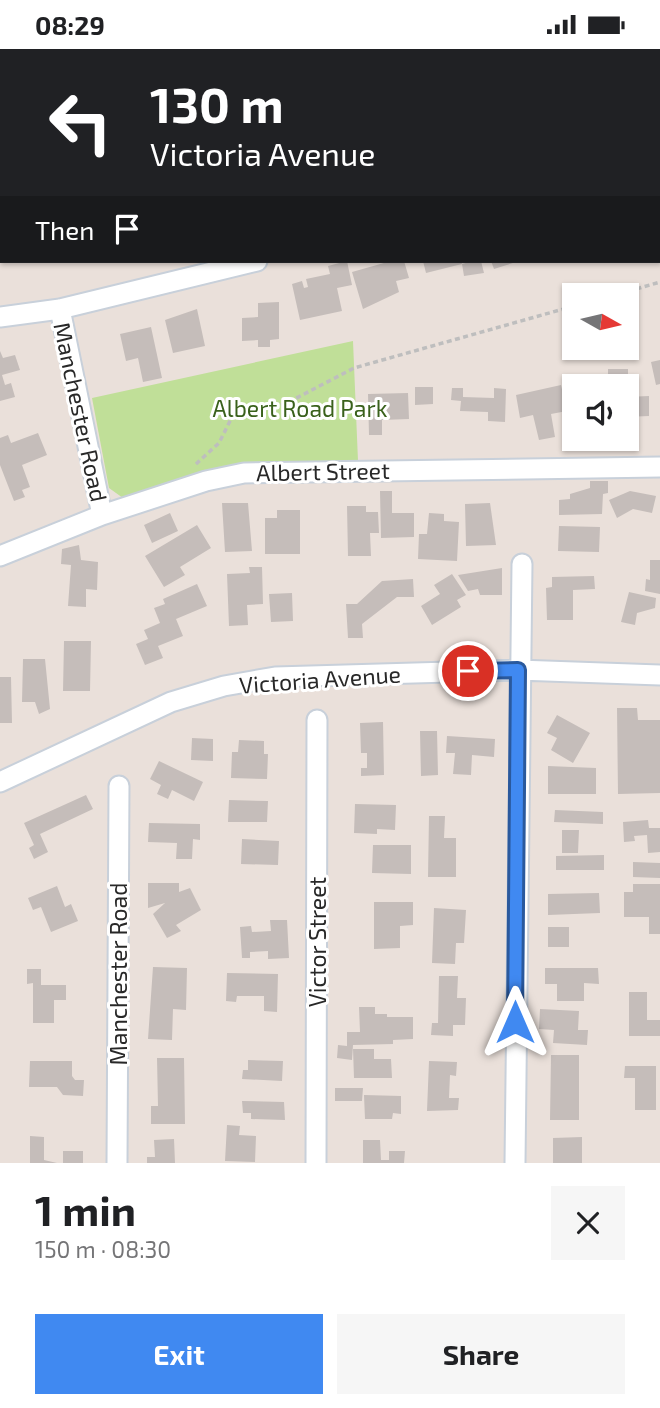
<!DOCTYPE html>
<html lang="en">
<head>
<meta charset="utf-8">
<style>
  body { margin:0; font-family:"Exo 2",sans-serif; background:#f6f6f6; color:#202124; height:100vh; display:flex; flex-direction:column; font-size:26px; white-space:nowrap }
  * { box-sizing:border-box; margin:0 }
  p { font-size:23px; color:#757577 }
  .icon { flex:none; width:38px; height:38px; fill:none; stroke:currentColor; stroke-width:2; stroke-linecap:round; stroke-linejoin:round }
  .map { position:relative; height:1114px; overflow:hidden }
  .drawer { display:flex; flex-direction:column; background:#fff; flex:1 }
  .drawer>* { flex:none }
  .top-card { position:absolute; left:0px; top:0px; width:662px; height:214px; box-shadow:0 2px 5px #0004; background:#202124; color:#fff; overflow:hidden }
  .needle { width:46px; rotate:98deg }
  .tools { position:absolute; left:562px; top:234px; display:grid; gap:14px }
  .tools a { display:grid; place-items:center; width:77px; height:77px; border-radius:0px; background:#fff; box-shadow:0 2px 5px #0004; font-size:35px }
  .pin { position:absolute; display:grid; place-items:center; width:60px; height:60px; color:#fff; margin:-30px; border:4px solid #fff; border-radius:50%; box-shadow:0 2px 7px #0007 }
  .me { position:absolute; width:77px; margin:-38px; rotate:0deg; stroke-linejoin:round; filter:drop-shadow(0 0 5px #0008) }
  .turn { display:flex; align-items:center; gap:24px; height:147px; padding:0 35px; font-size:32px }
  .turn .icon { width:91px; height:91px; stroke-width:2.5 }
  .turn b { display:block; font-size:49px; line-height:60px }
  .then { display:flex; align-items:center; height:66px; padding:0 35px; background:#0003; gap:14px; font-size:26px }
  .round { display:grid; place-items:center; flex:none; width:74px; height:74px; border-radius:0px; background:#f6f6f6 }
  .head { display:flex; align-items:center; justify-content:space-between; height:119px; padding:0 35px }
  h1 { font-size:42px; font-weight:700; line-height:52px }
  .primary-button { display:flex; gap:14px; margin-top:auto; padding:14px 35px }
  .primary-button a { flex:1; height:80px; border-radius:0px; background:#4089f1; color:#fff; font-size:28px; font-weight:700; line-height:80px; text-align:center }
  .primary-button a+a { background:#f6f6f6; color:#202124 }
  .status { display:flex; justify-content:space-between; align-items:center; height:49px; padding:0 35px; background:#fff; direction:ltr }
  .status svg { height:19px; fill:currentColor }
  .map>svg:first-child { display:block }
</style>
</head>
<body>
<div class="status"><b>08:29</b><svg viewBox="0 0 49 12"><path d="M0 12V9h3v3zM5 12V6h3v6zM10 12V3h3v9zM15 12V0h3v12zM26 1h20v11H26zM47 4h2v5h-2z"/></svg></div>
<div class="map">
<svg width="660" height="1114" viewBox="0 0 660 1114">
  <rect width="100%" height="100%" fill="#eae0da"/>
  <path fill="#c0df98" d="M353,292L358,412L225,417L144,445L123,449L109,439L92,349Z"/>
  <path fill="#c5bdba" d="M347,212L352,236L337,239L342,262L300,271L292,235L302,232L304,239L308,238L306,230L330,225L328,217Z
    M391,212H404L409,229L396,232L399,243L363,260L352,223Z
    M423,212H461L462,215L426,224Z
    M473,212H481L484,224L464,227L462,215Z
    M491,212H519L494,220Z
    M279,253V290L270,291V298H258V291L242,292V269L258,268V254Z
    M197,260L205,297L173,304L165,271Z
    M151,278L162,329L143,333L138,309L126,312L120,285Z
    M0,302L3,309L15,306L20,321L2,326L5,336L11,334L15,348L0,352Z
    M660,311V335L656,336L651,313Z
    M608,320H628V330H623V338H608Z
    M561,336L567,362L551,365L555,388L539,391L533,366L520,369L516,346Z
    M415,338H433V355L415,356Z
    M452,339H463V348L494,349V339L506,340L505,373L488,372V363L460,362L461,352L451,351Z
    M408,344L409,370L382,371V386H369L368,345Z
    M649,347V367L626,368V348Z
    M38,384L47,406L22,416L30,438L22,441L25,448L14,452L0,416V389L8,386L11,394Z
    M590,432H608V444L603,445L602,465L559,466V451L570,450V445L590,439Z
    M380,442H392V464H414V488L381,489Z
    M630,442L656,447L652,464L633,460L617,469L609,451Z
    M222,454H248L252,502L225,503Z
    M490,454L496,496L466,497L465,455Z
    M347,457H366V463H378L379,484H370L371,507H348Z
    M277,461H300V505H265V469H277Z
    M170,464L178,482L152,494L144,476Z
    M429,464L444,465V472L459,473L457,512L418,510L419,485H427Z
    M197,476L211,499L180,518L185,526L164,538L145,507Z
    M559,477L600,478L599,503L558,502Z
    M79,496L81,511L98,513L97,541L86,540V558L68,557L71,516L61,515L62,500Z
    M650,511H660V545L645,542L646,530L650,531Z
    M249,518H262L263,555L247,556L248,576L229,577L227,525L250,524Z
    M502,519V546H480L478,540L468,542L458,526Z
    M452,525L466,546L457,551L461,558L432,576L421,557L440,545L434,536Z
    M594,527L595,540L573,541V571H547L546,539L552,538V528Z
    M413,530L414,548H397L362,575L363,589H348L346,555H357L382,532Z
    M197,535L207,557L176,570L183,587L158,597L163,609L145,616L136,595L148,590L144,581L160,574L154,559L165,555L163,550Z
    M629,543L656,549L655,559L637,564L635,576L621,573Z
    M292,544L293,572L271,573L269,545Z
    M64,592H91L90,642H63Z
    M23,610H45L50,660L39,665L35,653H22Z
    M0,628H11L12,674H0Z
    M617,659H637L638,671H660V744L618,745Z
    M557,666L590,684L573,714L551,701L557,689L547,684Z
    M383,673L384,726L361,727V719H367V704H361L360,674Z
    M420,682H437L438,726L421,727Z
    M447,687L495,690L494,708L472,706L471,726L453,725L455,704H446Z
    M192,689L213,690V712L191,711Z
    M239,691L264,692V705H268L267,730L231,729L232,703H238Z
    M159,712L203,733L194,752L172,741L168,750L157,745L161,736L150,730Z
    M548,717L596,719V745H548Z
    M86,746L93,760L40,785L48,803L34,810L29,799L34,796L24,774Z
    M229,751L268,752L267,773H228Z
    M355,755L396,756L395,781L377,780V785L354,784Z
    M555,761L603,763V775L554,773Z
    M429,767H445L444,789H456V828H428Z
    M648,771L649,779H660V803L648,804L647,786L634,787L635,792L624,793L623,773Z
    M149,774L200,775V791L193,790L192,810H176L177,794L148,793Z
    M562,781H579L578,804H562Z
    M242,790L279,792L278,816L241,815Z
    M373,796H411V825L372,824Z
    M604,806V821H556V807Z
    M633,813L660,814V829L633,828Z
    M148,834H179V843L190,839L201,861L176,876L181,882L167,889L153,865L165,854L148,859Z
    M633,835H660V885H649V868H624V843H633Z
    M57,837L65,858L71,855L78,872L51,883L41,858L33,861L28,849Z
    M599,844L600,864L548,866V845Z
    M374,853H413V876L400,877V899L374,900Z
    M434,859L466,861L464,894H456L455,915L432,914Z
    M270,871H287L289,909L268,910V902L250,903V909H242L240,878L251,877L252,883L271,882Z
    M548,878H569V898H548Z
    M153,918L187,919L186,961L173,960L172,991L148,990Z
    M545,919H598L599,935L584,934V952H557V935H545Z
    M27,920H41V936H66V951H54V974H33V934L27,935Z
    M227,924L278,925L277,963L264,962V947H237L236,953L226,952Z
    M439,927H458L457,949H466L465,976H453V987L431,986L432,974H438Z
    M629,943H647V971H660V987H629Z
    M359,958H375V965H387V968H413V990L393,991V995L353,996L352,1011L337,1009L338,996L347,997V983H360Z
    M540,960L579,962L578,981H588L587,996L553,994L554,981L539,980Z
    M353,1000H374V1010H391L392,1029H354Z
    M551,1006H579V1071H550Z
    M157,1009H184L185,1075H151V1057H158Z
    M248,1011L283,1012L282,1032L242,1030L243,1021H248Z
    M30,1012H72V1027L75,1031H84L83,1047L63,1046L57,1038H29Z
    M429,1012L457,1013L456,1027L450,1026L449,1049H459L458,1061L427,1062Z
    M625,1017H656V1061H635V1029H624Z
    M335,1039H363L362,1052H335Z
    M364,1046L401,1047V1065L393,1064L392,1070H365Z
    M242,1052L284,1053L285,1071L251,1070V1064H243Z
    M227,1076L240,1077L239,1086L256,1087L255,1113L225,1112Z
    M30,1087L44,1088V1111L57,1114H30Z
    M582,1088V1114H553V1089Z
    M174,1090L175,1114H147V1108H155L154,1091Z
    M363,1091H380L381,1111H389V1102H405L404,1114H363Z
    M63,1102H83V1114H63Z"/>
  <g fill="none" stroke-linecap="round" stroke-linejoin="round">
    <defs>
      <path id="minor" d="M612,0L614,2
        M294,2L301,0
        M660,53V54
        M0,72H2
        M60,260L102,466
        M0,268L60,260L257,212
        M0,507L102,466L206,432L244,424L660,418
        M0,733L171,653L224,637L275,628L518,621L660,626
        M117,1114L119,737
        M316,1114L317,671
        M515,1114L522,515"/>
    </defs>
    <use href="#minor" stroke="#c8d0da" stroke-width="23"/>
    <path stroke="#bebebe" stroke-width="3.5" stroke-dasharray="5 3.5" stroke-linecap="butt" d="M612,247L660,233
      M196,415L219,394L232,368L285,355L354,319L574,257"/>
    <use href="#minor" stroke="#fff" stroke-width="19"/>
  </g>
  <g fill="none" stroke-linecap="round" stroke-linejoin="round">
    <defs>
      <path id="route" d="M468,622L518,621L515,973"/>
    </defs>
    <use href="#route" stroke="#2a599d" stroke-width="18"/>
    <use href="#route" stroke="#4089f1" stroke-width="12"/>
  </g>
  <g text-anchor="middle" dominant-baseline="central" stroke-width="6" stroke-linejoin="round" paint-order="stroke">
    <g font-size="23" fill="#3a611c" stroke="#fff">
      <text x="300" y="359">Albert Road Park</text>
    </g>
    <g font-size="23" fill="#282828" stroke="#fff">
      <text transform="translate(81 363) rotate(78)">Manchester Road</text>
      <text transform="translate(323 422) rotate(-1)">Albert Street</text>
      <text transform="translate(320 630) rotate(-4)">Victoria Avenue</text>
      <text transform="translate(317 893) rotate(-90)">Victor Street</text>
      <text transform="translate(118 925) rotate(-90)">Manchester Road</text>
    </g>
  </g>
</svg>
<div class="tools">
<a><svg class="needle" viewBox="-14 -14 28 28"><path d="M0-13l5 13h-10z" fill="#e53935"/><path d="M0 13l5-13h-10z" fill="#757577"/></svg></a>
<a><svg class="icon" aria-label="sound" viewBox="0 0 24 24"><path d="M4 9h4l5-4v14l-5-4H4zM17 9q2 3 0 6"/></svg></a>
</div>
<div class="pin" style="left:468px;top:622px;background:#d93025"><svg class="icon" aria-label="arrive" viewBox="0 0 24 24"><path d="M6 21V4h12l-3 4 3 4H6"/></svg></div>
<svg class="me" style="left:515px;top:973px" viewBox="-20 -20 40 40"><path d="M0-17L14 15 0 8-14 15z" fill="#4089f1" stroke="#fff" stroke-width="4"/></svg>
<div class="top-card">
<div class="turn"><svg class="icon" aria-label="left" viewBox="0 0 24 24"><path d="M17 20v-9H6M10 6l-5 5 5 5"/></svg><div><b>130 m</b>Victoria Avenue</div></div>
<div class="then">Then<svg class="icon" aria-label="arrive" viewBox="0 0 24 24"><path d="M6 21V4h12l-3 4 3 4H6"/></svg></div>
</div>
</div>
<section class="drawer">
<div class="head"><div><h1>1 min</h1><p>150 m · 08:30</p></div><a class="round"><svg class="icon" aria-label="close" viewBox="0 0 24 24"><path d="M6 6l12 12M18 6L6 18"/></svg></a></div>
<div class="primary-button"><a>Exit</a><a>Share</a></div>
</section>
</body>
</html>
